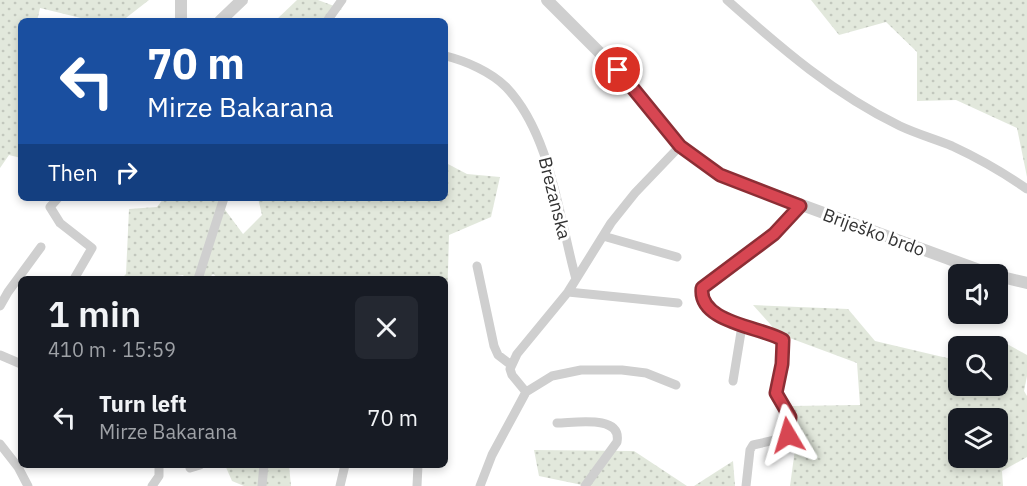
<!DOCTYPE html>
<html lang="en">
<head>
<meta charset="utf-8">
<style>
  body { margin:0; font-family:"IBM Plex Sans",sans-serif; background:#242831; color:#f1f3f6; height:100vh; display:flex; flex-direction:column; font-size:22px; white-space:nowrap }
  * { box-sizing:border-box; margin:0 }
  p { font-size:20px; color:#9ea1a6 }
  .icon { flex:none; width:33px; height:33px; fill:none; stroke:currentColor; stroke-width:2; stroke-linecap:round; stroke-linejoin:round }
  .map { position:relative; flex:1; overflow:hidden }
  .sheet { position:absolute; left:18px; top:276px; width:430px; height:192px; display:flex; flex-direction:column; background:#171b24; border-radius:9px; box-shadow:0 3px 9px #0003 }
  .sheet>* { flex:none }
  .guide { position:absolute; left:18px; top:18px; width:430px; height:183px; border-radius:9px; box-shadow:0 3px 9px #0003; background:#1a4fa0; color:#fff; overflow:hidden }
  .controls { position:absolute; left:948px; top:264px; display:grid; gap:12px }
  .controls a { display:grid; place-items:center; width:60px; height:60px; border-radius:9px; background:#171b24; box-shadow:0 3px 9px #0003; font-size:30px }
  .pin { position:absolute; display:grid; place-items:center; width:51px; height:51px; color:#fff; margin:-26px; border:3px solid #fff; border-radius:50%; box-shadow:0 2px 6px #0007 }
  .me { position:absolute; width:66px; margin:-33px; rotate:353deg; stroke-linejoin:round; filter:drop-shadow(0 0 4px #0008) }
  .turn { display:flex; align-items:center; gap:21px; height:126px; padding:0 30px; font-size:27px }
  .turn .icon { width:78px; height:78px; stroke-width:2.5 }
  .turn b { display:block; font-size:42px; line-height:51px }
  .then { display:flex; align-items:center; height:57px; padding:0 30px; background:#0003; gap:12px; font-size:22px }
  .round { display:grid; place-items:center; flex:none; width:63px; height:63px; border-radius:9px; background:#242831 }
  .headline { display:flex; align-items:center; justify-content:space-between; height:102px; padding:0 30px }
  h1 { font-size:36px; font-weight:600; line-height:45px }
  ul { padding:0; list-style:none }
  li { display:flex; align-items:center; gap:18px; height:78px; padding:0 30px }
  li div { flex:1 }
  li b { display:block; font-size:22px }
  li em { font-style:normal }
  .map>svg:first-child { display:block }
</style>
</head>
<body>
<div class="map">
<svg width="1027" height="486" viewBox="0 0 1027 486">
  <defs>
    <pattern id="grass-dots" width="8" height="8" patternUnits="userSpaceOnUse" patternTransform="scale(1.5)"><rect width="8" height="8" fill="#e2e8dc"/><path d="M2 2h.1M6 6h.1" fill="none" stroke="#c2c7bd" stroke-width="1.8" stroke-linecap="round"/></pattern>
  </defs>
  <rect width="100%" height="100%" fill="#fff"/>
  <path fill="url(#grass-dots)" fill-rule="evenodd" d="M0,0H149L122,21H93L40,8L37,21H21V158L9,155L0,168Z
    M297,0H318L342,9L322,21H275Z
    M811,0H1027V177L1017,128L956,100L917,101V52L886,22L839,35Z
    M446,163L467,174L500,177L491,217L449,235L446,341V279H219L213,274L208,279H186L183,275L153,279H121L126,274L129,209L157,207L164,198H223V207L243,234L262,215L258,198H308L314,202L319,198H446Z
    M753,305L848,309L875,341L947,358L958,355V386H998L997,346L1007,344L1027,355V376L1024,391L1027,396V457L1002,471L1003,486H790L796,442L792,406L860,405L857,363L779,334ZM958,418H998V458H958Z
    M534,450L634,451L687,486H587L539,476Z
    M733,461L735,486H694Z
    M225,465H289L291,486H244L232,481Z"/>
  <g fill="none" stroke-linecap="round" stroke-linejoin="round">
    <path stroke="#cfcfcf" stroke-width="9" d="M727,0C782,49 834,94 900,126C917,134 935,139 952,146C978,158 1004,173 1027,189
      M327,21L342,0
      M446,56C466,61 491,72 506,87C551,134 559,218 576,279
      M58,198L50,207L60,223L92,248L74,279
      M603,236L677,257
      M477,266L494,346L498,355L511,365
      M198,279L224,198
      M568,292L678,303
      M0,306L8,292L41,247
      M0,355L21,364
      M733,381L742,326
      M526,392L512,375L510,369L517,354L568,292L611,223L635,193L680,146
      M557,423C574,423 622,414 617,442L585,486
      M0,444L18,467L28,486
      M190,468L200,465
      M152,486L159,476V465
      M262,486L264,465
      M340,486L345,465
      M417,486L418,465
      M480,486L492,455L526,392L552,376L581,370H622L646,373L676,385
      M746,486L750,450L753,445L784,438L788,435L790,417L776,393L784,343C771,324 698,328 702,288L774,234L800,205"/>
    <path stroke="#cfcfcf" stroke-width="12" d="M547,0L618,71L680,146L720,175L990,274
      M181,21V0
      M220,21L242,0
      M998,276L1027,283"/>
  </g>
  <g fill="none" stroke-linecap="round" stroke-linejoin="round">
    <defs>
      <path id="route" d="M618,70L680,146L720,175L800,206L774,234L702,288C698,323 762,327 783,340L782,364L776,393L790,417L788,435"/>
    </defs>
    <use href="#route" stroke="#8c2e35" stroke-width="15"/>
    <use href="#route" stroke="#d74652" stroke-width="10"/>
  </g>
  <g text-anchor="middle" dominant-baseline="central" stroke-width="6" stroke-linejoin="round" paint-order="stroke">
    <g font-size="18" fill="#323232" stroke="#fff">
      <text transform="translate(555 198) rotate(76)">Brezanska</text>
      <text transform="translate(874 232) rotate(20)">Briješko brdo</text>
    </g>
  </g>
</svg>
<div class="controls">
<a><svg class="icon" aria-label="sound" viewBox="0 0 24 24"><path d="M4 9h4l5-4v14l-5-4H4zM17 9q2 3 0 6"/></svg></a>
<a><svg class="icon" aria-label="search" viewBox="0 0 24 24"><circle cx="10" cy="10" r="6"/><path d="M15 15l6 6"/></svg></a>
<a><svg class="icon" aria-label="layers" viewBox="0 0 24 24"><path d="M12 4l9 5-9 5-9-5zM3 14l9 5 9-5"/></svg></a>
</div>
<div class="pin" style="left:618px;top:70px;background:#d93025"><svg class="icon" aria-label="arrive" viewBox="0 0 24 24"><path d="M6 21V4h12l-3 4 3 4H6"/></svg></div>
<svg class="me" style="left:788px;top:435px" viewBox="-20 -20 40 40"><path d="M0-17L14 15 0 8-14 15z" fill="#d74652" stroke="#fff" stroke-width="4"/></svg>
<div class="guide">
<div class="turn"><svg class="icon" aria-label="left" viewBox="0 0 24 24"><path d="M17 20v-9H6M10 6l-5 5 5 5"/></svg><div><b>70 m</b>Mirze Bakarana</div></div>
<div class="then">Then<svg class="icon" aria-label="right" viewBox="0 0 24 24"><path d="M7 20v-9h11M14 6l5 5-5 5"/></svg></div>
</div>
<section class="sheet">
<div class="headline"><div><h1>1 min</h1><p>410 m · 15:59</p></div><a class="round"><svg class="icon" aria-label="close" viewBox="0 0 24 24"><path d="M6 6l12 12M18 6L6 18"/></svg></a></div>
<ul>
<li><svg class="icon" aria-label="left" viewBox="0 0 24 24"><path d="M17 20v-9H6M10 6l-5 5 5 5"/></svg><div><b>Turn left</b><p>Mirze Bakarana</p></div><em>70 m</em></li>
</ul>
</section>
</div>
</body>
</html>
